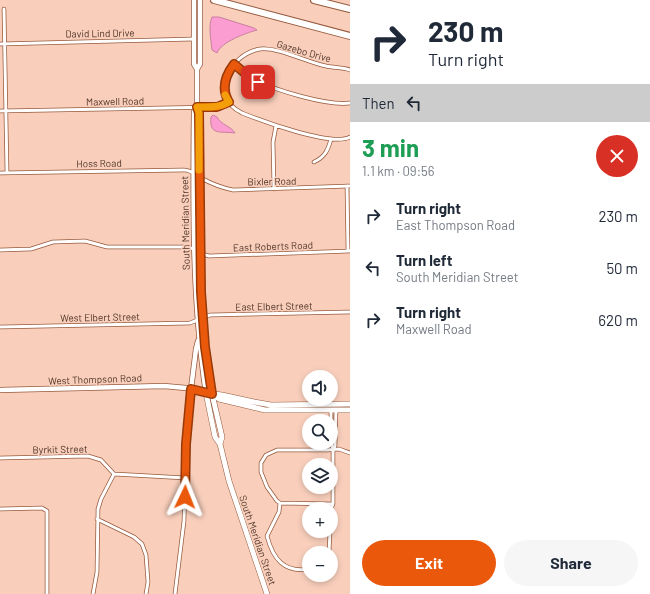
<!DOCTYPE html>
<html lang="en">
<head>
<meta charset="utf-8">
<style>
  body { margin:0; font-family:Barlow,sans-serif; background:#f6f6f7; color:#1f2937; height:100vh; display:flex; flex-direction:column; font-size:15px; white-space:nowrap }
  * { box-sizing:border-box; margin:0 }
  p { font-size:13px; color:#747a83 }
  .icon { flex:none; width:22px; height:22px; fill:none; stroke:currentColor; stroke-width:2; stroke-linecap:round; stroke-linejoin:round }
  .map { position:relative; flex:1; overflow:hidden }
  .panel { display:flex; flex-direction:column; background:#fff; width:300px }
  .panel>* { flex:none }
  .hud { background:#fff; color:#1f2937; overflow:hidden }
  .buttons { position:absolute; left:302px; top:370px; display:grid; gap:8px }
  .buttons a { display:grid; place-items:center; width:36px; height:36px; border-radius:50%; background:#fff; box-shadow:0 2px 6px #0003; font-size:20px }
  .pin { position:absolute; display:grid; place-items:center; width:34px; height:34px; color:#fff; margin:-17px; border-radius:8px; box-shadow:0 2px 6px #0006 }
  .me { position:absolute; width:44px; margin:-22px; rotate:2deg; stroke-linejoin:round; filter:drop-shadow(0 0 3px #0008) }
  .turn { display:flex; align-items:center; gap:14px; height:84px; padding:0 12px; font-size:18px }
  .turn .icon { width:52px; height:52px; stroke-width:2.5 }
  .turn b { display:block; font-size:28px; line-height:34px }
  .then { display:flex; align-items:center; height:38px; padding:0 12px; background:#0003; gap:8px; font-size:15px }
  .round { display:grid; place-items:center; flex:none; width:42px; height:42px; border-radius:21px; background:#f6f6f7 }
  .summary { display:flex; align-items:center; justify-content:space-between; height:68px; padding:0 12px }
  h1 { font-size:24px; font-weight:700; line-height:30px; color:#1e9e55 }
  .primary-button { display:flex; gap:8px; margin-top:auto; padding:8px 12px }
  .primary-button a { flex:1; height:46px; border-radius:24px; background:#ea580c; color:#fff; font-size:16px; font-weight:700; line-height:46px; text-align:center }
  .primary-button a+a { background:#f6f6f7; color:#1f2937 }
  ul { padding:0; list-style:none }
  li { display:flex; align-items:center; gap:12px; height:52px; padding:0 12px }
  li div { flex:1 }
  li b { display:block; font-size:15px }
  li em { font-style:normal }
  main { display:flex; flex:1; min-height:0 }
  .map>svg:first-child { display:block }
</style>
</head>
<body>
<main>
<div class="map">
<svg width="350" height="594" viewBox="0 0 350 594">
  <rect width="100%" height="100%" fill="#f9cfbc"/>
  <path fill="#fc9dd1" stroke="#c97e9e" d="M212,17H219L254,28L257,30C246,33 221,42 217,53L212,50C211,40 208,26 212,17Z
    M213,115L217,117C221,125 231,126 235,133C220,131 209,136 211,117Z"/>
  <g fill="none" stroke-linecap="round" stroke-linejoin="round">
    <defs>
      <path id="street" d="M4,9L7,173
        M0,44L194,39
        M234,64C240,69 246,75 253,79C274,90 327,106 350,103
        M350,70C343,67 334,68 326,66C306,62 279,47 260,49C230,54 207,96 242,113C262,121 332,147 350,137
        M0,111L217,107L229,102
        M314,162C325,157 328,150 331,139
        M0,173L184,170C191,170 195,174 201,178C210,183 223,188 233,190L350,186
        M347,186L348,251
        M274,189L273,142L276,126
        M0,250L31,249L53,242L85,241L107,247H189L202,254L209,256L350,251
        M0,327L190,323L210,315L350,312
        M331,410V421
        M331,443L333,449
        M0,458L88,456L101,460L114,474L186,478
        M280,503L333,504
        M0,509L42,508L47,511V594
        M331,509L333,504V449L335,446L336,410
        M97,519L134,537L142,544L146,555L148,582L146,594
        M329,553L330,531
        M309,569C284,573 273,559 267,536L279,512L280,503L277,501L267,487L261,472V463L266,455L277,450H327L339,449L350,453
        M93,594L97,572L98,509L101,499L114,474
        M175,594L184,521L186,444L191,389"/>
      <path id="secondary" d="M194,0V64L197,69
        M200,0V64L197,69V107L199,113L201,293L204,334L212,394
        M191,389L196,349L198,341
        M0,390L164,386L186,388L206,393C192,300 193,206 194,112L197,107"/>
      <path id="primary" d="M212,394L222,437L220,444L229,481L267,594
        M213,395L219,399L265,410H350
        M220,444L215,437L206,393L222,395L254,402L271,405L350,404"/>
      <path id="highway" d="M214,0L350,36
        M314,0L350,9"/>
    </defs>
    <use href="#street" stroke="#975a3d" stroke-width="4.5"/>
    <use href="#secondary" stroke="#975a3d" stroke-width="6"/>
    <use href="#primary" stroke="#975a3d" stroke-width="6"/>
    <use href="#highway" stroke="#975a3d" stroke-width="8"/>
    <use href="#street" stroke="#fff" stroke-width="3"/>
    <use href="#secondary" stroke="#fff" stroke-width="4.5"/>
    <use href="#primary" stroke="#fff" stroke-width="5"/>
    <use href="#highway" stroke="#fff" stroke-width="6"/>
  </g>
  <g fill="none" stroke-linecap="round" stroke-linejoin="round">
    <defs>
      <path id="route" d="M185,497L186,444L191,389L212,394L205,347L201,292L199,113L197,107H217L229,102C221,89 225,76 234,64L247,75L258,82"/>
    </defs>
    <use href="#route" stroke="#983908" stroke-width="10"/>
    <use href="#route" stroke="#ea580c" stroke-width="7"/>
    <path stroke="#f59e0b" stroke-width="7" d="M199,170V113L197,107C208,107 219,108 229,102L225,95"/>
  </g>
  <g text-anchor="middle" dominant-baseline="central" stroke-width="3" stroke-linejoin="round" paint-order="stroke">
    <g font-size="10" fill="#513528" stroke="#f9cfbc">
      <text transform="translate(100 33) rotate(-1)">David Lind Drive</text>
      <text transform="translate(304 51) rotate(16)">Gazebo Drive</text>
      <text transform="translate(115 101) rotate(-1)">Maxwell Road</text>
      <text transform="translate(99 163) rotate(-1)">Hoss Road</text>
      <text transform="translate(272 181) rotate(-1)">Bixler Road</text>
      <text transform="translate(185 223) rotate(-91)">South Meridian Street</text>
      <text transform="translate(273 246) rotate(-2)">East Roberts Road</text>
      <text transform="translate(274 306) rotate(-1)">East Elbert Street</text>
      <text transform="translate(100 317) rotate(-1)">West Elbert Street</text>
      <text transform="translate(95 379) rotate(-2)">West Thompson Road</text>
      <text transform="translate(60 449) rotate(-1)">Byrkit Street</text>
      <text transform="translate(258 540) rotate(71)">South Meridian Street</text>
    </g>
  </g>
</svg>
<div class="buttons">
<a><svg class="icon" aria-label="sound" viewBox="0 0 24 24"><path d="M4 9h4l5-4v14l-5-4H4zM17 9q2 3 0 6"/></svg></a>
<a><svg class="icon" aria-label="search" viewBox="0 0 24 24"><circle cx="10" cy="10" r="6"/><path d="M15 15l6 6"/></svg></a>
<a><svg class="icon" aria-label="layers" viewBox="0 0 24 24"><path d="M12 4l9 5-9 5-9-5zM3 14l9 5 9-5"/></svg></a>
<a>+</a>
<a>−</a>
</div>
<div class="pin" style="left:258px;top:82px;background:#d93025"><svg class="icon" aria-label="arrive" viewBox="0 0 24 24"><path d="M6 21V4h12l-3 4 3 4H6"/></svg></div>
<svg class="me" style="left:185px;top:497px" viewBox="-20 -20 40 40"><path d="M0-17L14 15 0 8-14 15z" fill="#ea580c" stroke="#fff" stroke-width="4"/></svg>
</div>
<section class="panel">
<div class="hud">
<div class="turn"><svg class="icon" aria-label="right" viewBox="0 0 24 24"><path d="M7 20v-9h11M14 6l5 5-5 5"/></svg><div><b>230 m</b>Turn right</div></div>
<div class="then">Then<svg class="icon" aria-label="left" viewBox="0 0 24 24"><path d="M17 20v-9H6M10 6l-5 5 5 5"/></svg></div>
</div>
<div class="summary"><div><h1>3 min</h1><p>1.1 km · 09:56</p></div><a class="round" style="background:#d93025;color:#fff"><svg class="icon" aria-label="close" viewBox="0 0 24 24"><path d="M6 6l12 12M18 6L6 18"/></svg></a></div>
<ul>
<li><svg class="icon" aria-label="right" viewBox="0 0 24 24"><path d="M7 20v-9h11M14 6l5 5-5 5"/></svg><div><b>Turn right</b><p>East Thompson Road</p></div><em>230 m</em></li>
<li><svg class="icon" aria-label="left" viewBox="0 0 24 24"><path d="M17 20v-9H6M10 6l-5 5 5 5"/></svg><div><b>Turn left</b><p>South Meridian Street</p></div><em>50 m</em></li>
<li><svg class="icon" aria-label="right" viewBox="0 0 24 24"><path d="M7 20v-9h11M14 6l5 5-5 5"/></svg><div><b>Turn right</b><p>Maxwell Road</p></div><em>620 m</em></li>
</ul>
<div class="primary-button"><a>Exit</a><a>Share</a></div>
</section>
</main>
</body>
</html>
